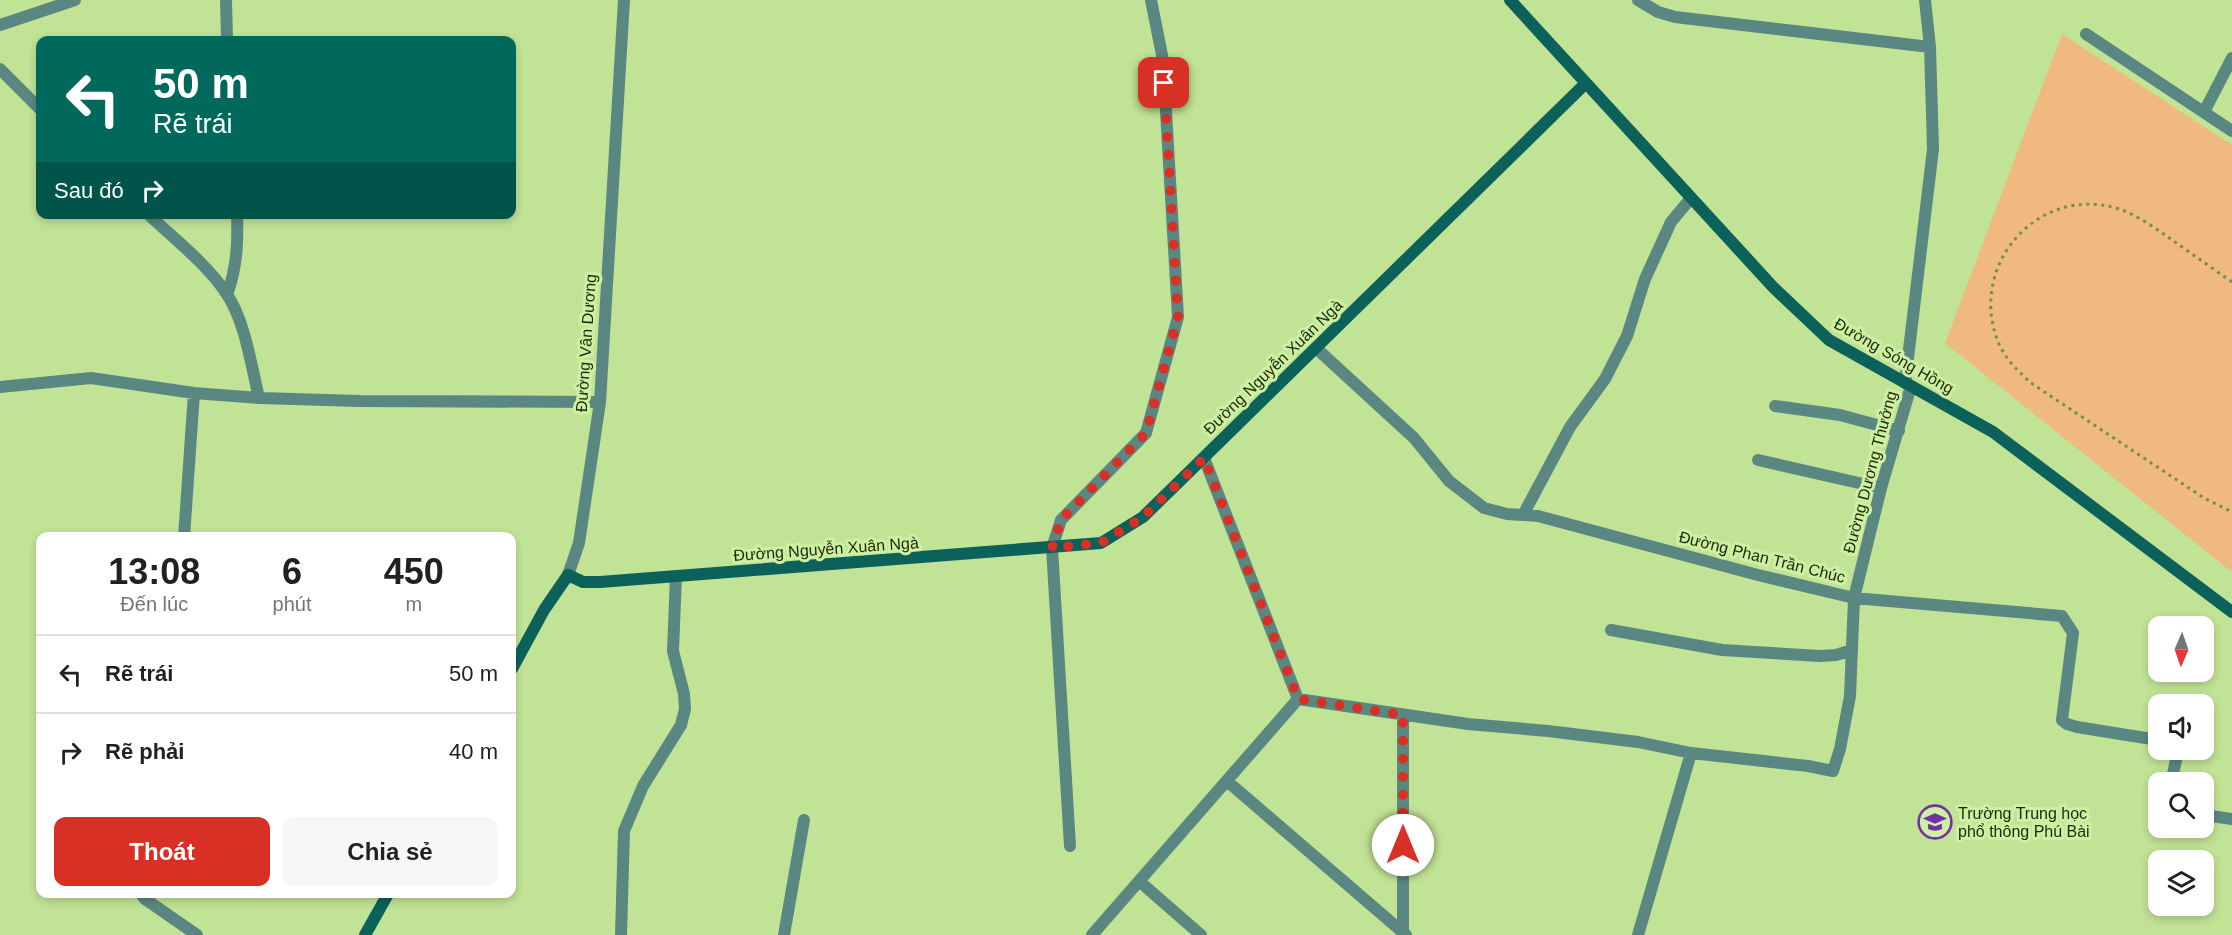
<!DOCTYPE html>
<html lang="vi">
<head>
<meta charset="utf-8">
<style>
  body { margin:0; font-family:Arial,sans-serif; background:#f6f6f6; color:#202124; height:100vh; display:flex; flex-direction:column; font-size:22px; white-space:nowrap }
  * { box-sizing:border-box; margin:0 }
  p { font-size:20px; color:#757577 }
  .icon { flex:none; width:33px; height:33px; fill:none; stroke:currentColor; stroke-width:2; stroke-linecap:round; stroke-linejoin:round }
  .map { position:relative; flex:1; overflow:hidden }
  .sheet { position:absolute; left:36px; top:532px; width:480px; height:366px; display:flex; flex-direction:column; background:#fff; border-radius:12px; box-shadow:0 3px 9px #0003 }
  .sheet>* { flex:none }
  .hud { position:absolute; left:36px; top:36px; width:480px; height:183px; border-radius:12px; box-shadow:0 3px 9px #0003; background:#00695c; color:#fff; overflow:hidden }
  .needle { width:39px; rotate:182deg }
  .buttons { position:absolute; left:2148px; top:616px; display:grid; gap:12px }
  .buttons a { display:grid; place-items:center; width:66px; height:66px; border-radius:12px; background:#fff; box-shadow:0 3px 9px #0003; font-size:30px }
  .pin { position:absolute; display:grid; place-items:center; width:51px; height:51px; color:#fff; margin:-26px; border-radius:12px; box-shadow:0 3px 9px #0006 }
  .me { position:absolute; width:66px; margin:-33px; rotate:0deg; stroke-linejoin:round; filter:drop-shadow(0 0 4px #0008) }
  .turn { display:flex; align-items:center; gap:21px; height:126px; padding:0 18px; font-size:27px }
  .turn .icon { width:78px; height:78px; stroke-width:2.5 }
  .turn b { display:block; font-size:42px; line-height:51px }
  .then { display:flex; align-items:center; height:57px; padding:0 18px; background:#0003; gap:12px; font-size:22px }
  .eta { display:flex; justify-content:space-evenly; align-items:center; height:102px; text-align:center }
  .eta b { font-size:36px; font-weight:800; line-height:42px }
  .action { display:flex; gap:12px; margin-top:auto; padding:12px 18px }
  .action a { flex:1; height:69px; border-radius:12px; background:#d93025; color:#fff; font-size:24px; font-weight:800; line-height:69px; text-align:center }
  .action a+a { background:#f6f6f6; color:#202124 }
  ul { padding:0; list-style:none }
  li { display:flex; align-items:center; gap:18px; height:78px; padding:0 18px; border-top:2px solid #e0e0e0 }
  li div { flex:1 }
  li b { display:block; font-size:22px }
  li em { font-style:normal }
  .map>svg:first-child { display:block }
</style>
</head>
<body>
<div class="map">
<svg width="2232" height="935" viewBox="0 0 2232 935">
  <rect width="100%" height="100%" fill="#c1e395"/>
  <path fill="#f0b97f" d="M2062,34L2232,145V572L1945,343Z"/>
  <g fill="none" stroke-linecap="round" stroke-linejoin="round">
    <path stroke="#748d54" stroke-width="3" stroke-dasharray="3 4.5" stroke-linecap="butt" d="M2232,282C2212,268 2192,254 2172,240C2155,228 2136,214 2116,208C2039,186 1971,262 1996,336C2002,356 2017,370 2031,383L2204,498L2232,512"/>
    <path stroke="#5b8782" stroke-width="12" d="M226,0L227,40
      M1638,0L1658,12L1675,17L1930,47
      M0,25L75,0
      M2086,34L2232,131
      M0,69L40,109
      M2204,112L2232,58
      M148,214C173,238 207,264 226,293C245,320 251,365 259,398
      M227,295C237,267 238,243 237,214
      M1316,348L1414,438L1449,481L1484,508L1507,514L1538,516L1758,575L1854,598L2062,616L2073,633L2062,720L2067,724L2077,727L2158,740
      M1905,383L1933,149L1930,47L1925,0
      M0,387L91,378L194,393L259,398L360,401L600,402
      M1775,406L1840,415L1899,431
      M1204,458L1298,699
      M1758,460L1881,488
      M1523,515L1570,427L1605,379L1627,336L1645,279L1671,222L1691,198
      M184,537L194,393
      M568,575L579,543L600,402L624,0
      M1611,630L1722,650L1820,656L1836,655L1852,650
      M1298,699L1468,724L1548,731L1638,742L1691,753
      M1227,781L1406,935
      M2171,783L2176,760L2175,750
      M2204,815L2232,819
      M1070,846L1052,548L1061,520L1146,433L1178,317L1163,60L1151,0
      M1139,881L1201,935
      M141,894L145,899L197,935
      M1403,932V715
      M621,935L624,831L643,786L681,725L685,709L684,694L673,651L676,576
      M784,935L804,820
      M1092,935L1298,699
      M1638,935L1691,753L1808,766L1833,771L1840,749L1850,696L1854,598L1881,488L1911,386"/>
    <path stroke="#0d615b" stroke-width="12" d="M1510,0L1773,287L1829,340L1993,432L2232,612
      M512,669L544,610L568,575L583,582H600L1101,543L1143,517L1586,83
      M365,935L388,894"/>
  </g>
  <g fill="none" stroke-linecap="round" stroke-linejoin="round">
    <path stroke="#d93025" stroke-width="10" stroke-dasharray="0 18" d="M1164,83L1178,317L1146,433L1061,520L1052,548L1101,543L1143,517L1204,458L1298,699L1403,715V845"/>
  </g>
  <defs>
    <symbol id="school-ring" viewBox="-11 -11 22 22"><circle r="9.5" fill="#cef0a2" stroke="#7530a4" stroke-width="1.5"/><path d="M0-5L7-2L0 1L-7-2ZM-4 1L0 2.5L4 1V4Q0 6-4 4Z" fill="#7530a4"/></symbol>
  </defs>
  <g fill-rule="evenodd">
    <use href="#school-ring" x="1916" y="803" width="38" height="38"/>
  </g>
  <g text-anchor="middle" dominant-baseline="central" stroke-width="6" stroke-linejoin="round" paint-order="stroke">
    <g font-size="16" fill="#1d2a0a" stroke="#cef0a2">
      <text transform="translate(586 343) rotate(-86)">Đường Vân Dương</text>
      <text transform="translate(1894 356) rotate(30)">Đường Sóng Hồng</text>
      <text transform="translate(1273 367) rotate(-44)">Đường Nguyễn Xuân Ngà</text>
      <text transform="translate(1870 472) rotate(-75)">Đường Dương Thưởng</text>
      <text transform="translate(826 549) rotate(-4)">Đường Nguyễn Xuân Ngà</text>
      <text transform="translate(1762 557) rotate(14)">Đường Phan Trần Chúc</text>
    </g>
    <g font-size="16" fill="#1d2a0a" stroke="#cef0a2" text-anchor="start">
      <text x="1958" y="813">Trường Trung học<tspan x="1958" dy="18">phổ thông Phú Bài</tspan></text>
    </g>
  </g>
</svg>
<div class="buttons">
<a><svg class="needle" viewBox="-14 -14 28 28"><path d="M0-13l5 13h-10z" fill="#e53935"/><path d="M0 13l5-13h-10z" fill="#757577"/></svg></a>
<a><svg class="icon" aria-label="sound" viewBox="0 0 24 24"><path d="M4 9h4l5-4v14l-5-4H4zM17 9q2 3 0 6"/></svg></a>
<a><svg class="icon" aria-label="search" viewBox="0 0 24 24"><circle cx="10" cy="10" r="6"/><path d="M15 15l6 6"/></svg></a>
<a><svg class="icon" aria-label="layers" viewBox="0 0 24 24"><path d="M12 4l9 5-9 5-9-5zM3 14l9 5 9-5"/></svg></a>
</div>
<div class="pin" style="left:1164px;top:83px;background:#d93025"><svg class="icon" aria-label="arrive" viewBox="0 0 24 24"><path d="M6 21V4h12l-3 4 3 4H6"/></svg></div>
<svg class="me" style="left:1403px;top:845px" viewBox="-20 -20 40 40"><circle r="19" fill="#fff"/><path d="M0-13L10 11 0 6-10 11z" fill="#d93025"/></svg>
<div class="hud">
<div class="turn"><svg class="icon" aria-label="left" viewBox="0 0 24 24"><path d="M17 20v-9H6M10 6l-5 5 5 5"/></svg><div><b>50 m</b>Rẽ trái</div></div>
<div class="then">Sau đó<svg class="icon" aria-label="right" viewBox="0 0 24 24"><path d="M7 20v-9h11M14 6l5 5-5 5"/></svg></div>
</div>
<section class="sheet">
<div class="eta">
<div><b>13:08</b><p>Đến lúc</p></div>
<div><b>6</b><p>phút</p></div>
<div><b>450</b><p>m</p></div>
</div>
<ul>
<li><svg class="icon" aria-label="left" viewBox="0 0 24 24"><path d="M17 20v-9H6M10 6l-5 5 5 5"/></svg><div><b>Rẽ trái</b></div><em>50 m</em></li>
<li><svg class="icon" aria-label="right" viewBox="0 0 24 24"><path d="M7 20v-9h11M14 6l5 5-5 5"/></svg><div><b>Rẽ phải</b></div><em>40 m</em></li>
</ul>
<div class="action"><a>Thoát</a><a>Chia sẻ</a></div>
</section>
</div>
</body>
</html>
